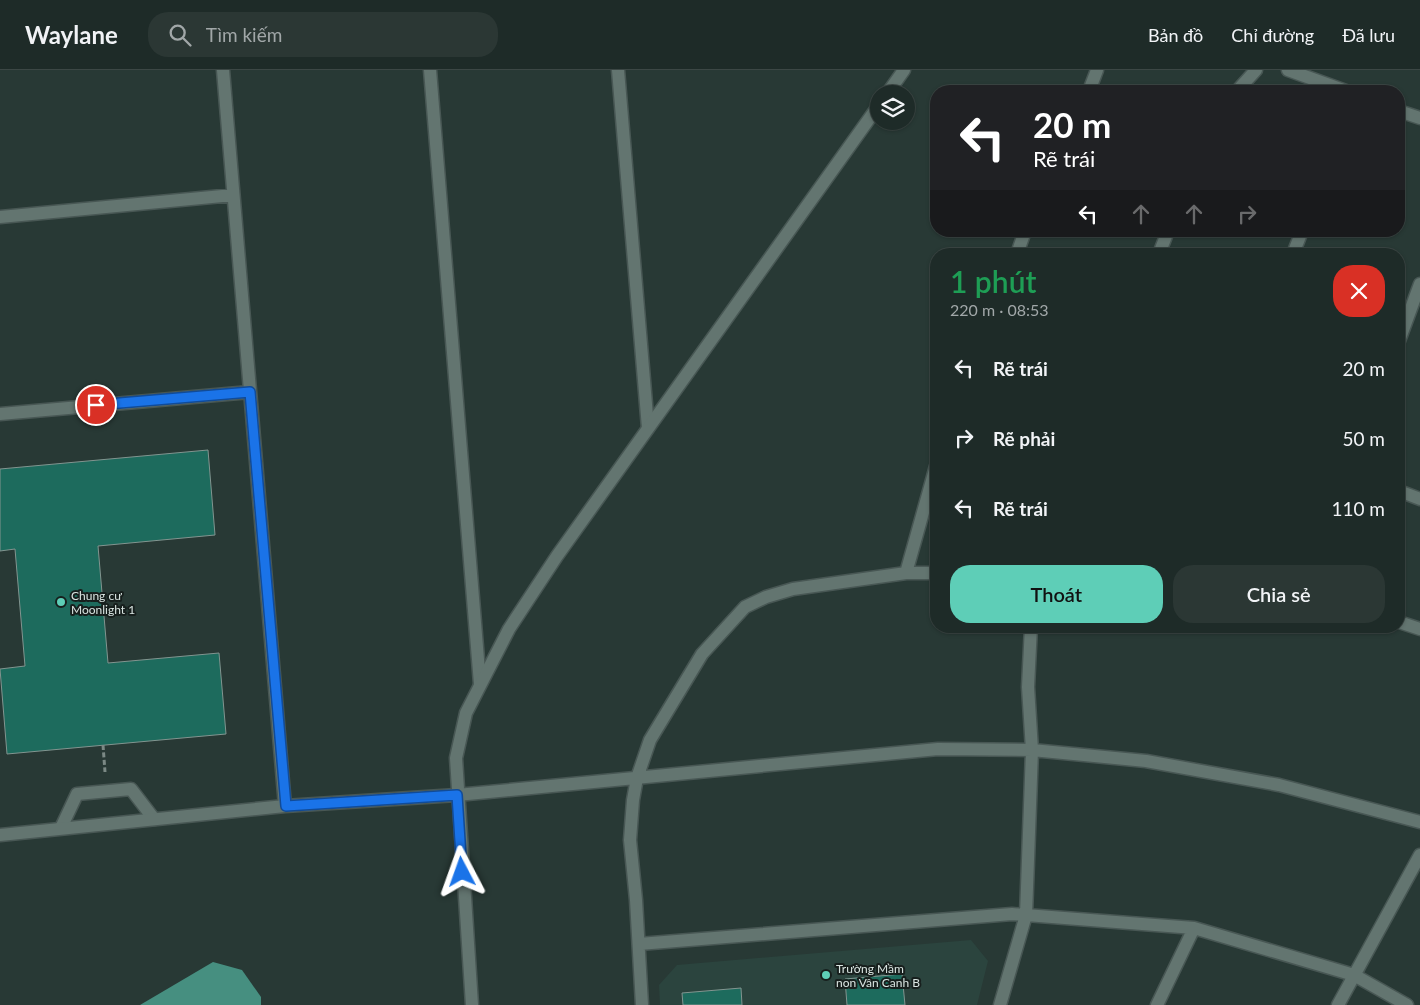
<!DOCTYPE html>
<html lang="vi">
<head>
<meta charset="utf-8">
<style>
  body { margin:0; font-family:Lato,sans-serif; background:#2b3734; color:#f1f3f6; height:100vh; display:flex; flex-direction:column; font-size:19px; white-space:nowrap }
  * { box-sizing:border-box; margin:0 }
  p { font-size:16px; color:#a1a7a8 }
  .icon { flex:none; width:28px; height:28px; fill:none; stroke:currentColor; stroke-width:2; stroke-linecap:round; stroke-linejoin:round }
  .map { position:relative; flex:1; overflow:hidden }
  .panel { position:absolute; left:930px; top:178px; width:475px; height:385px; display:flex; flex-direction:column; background:#1e2b28; border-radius:20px; box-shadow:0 1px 4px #0004,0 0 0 1px #3c4745 }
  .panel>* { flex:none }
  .top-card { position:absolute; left:930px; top:15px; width:475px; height:152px; border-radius:20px; box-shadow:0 1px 4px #0004,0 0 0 1px #3c4745; background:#202124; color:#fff; overflow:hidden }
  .buttons { position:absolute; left:870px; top:15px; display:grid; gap:10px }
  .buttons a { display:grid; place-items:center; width:45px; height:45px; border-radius:50%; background:#1e2b28; box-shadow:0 1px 4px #0004,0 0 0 1px #3c4745; font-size:25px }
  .pin { position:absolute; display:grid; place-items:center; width:42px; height:42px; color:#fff; margin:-21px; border:2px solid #fff; border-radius:50%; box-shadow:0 1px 5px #0007 }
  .me { position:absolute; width:55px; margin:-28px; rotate:356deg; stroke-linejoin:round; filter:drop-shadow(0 0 4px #0008) }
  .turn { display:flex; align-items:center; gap:18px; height:105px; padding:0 20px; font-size:22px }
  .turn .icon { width:65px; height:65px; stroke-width:2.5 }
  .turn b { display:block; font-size:35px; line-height:42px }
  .lanes { display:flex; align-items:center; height:48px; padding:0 20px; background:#0003; justify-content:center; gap:25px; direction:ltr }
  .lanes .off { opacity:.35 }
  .round { display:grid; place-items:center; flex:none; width:52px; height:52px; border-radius:20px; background:#2b3734 }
  .head { display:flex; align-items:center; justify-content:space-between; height:85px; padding:0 20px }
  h1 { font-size:30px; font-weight:600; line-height:38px; color:#1e9e55 }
  .primary-button { display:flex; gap:10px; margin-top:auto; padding:10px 20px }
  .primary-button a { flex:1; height:58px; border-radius:20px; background:#5eceb7; color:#111; font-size:20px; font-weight:600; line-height:58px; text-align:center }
  .primary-button a+a { background:#2b3734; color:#f1f3f6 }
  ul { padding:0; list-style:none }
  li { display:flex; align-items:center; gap:15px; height:70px; padding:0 20px }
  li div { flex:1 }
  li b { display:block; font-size:19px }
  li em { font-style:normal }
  header { display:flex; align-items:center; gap:30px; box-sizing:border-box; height:70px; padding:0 25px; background:#1e2b28; border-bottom:1px solid #3c4745 }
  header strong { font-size:24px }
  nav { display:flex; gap:28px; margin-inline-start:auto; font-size:18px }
  .search { width:350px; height:45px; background:#2b3734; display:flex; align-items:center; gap:12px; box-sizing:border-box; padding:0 18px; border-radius:20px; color:#a1a7a8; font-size:19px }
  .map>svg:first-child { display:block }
</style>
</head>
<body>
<header>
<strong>Waylane</strong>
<div class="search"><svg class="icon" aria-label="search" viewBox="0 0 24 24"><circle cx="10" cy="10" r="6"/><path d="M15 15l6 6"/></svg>Tìm kiếm</div>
<nav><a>Bản đồ</a><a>Chỉ đường</a><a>Đã lưu</a></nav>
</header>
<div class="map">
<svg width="1420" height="935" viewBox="0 0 1420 935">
  <rect width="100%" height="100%" fill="#283935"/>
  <path fill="#2b443e" d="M971,870L988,891L977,935H660L659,915L677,895Z"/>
  <path fill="#468f80" d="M213,892L242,900L261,927V935H140Z"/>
  <path fill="#1d6b5d" stroke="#829590" d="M208,380L215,465L98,476L108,593L219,583L226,664L7,684L0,599L25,596L15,479L0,481V399Z
    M902,904L905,935H847L845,909Z
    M741,918L742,935H683L682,923Z"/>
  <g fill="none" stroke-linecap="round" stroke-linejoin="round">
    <defs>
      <path id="lane" d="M61,758L77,724L131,719L154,749"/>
      <path id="street" d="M223,0L285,736
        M430,0L480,614
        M618,0L648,358
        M1288,0L1346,21
        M1089,21L1097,0
        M1237,21L1256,0
        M1399,41L1420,48
        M0,147L233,125
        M1017,184L1025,161
        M1159,184L1168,161
        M1293,184L1302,161
        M1399,271L1420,214
        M0,344L250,322
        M1399,421L1420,429
        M906,503L936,396
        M1399,552L1420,559
        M0,765L285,736L457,725L938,679L1032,680L1146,691L1279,715L1420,752
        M639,874L1012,844L1194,858L1354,905L1407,935
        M642,935L636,830L630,770L633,730L637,708L650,670L702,584L745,537L766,527L793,519L906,503H936
        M1000,935L1026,845L1032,680L1028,617L1031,556
        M1157,935L1194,858
        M1338,935L1420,785"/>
      <path id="secondary" d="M887,24L904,0
        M472,935L456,688L466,643L509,559L557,486L879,35"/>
    </defs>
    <use href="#lane" stroke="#485754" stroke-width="15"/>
    <use href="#street" stroke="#485754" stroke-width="15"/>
    <use href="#secondary" stroke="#485754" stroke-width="15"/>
    <path stroke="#7b8985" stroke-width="3" stroke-dasharray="5 2.5" stroke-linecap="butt" d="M103,675L105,702"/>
    <use href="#lane" stroke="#637570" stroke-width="12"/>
    <use href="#street" stroke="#637570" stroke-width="12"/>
    <use href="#secondary" stroke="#637570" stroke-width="12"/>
  </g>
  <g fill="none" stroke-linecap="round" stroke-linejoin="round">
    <defs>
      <path id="route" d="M96,335L250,322L286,736L457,725L462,802"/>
    </defs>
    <use href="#route" stroke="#114b97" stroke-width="12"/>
    <use href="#route" stroke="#1a73e8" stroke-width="9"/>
  </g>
  <g fill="#5eceb7" stroke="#171f1d" stroke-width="2">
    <circle cx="61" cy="532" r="5"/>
    <circle cx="826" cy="905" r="5"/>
  </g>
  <g text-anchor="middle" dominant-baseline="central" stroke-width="4" stroke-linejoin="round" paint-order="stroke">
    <g font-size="12" fill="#d9e4e1" stroke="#171f1d" text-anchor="start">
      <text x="71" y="525">Chung cư<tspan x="71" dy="14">Moonlight 1</tspan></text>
      <text x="836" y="898">Trường Mầm<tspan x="836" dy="14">non Vân Canh B</tspan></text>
    </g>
  </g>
</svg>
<div class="buttons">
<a><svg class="icon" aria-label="layers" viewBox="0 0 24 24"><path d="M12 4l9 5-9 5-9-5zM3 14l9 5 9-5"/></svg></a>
</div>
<div class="pin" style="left:96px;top:335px;background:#d93025"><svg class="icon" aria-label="arrive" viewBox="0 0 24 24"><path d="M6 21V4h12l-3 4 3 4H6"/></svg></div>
<svg class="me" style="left:462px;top:802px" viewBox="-20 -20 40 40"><path d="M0-17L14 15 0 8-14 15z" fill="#1a73e8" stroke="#fff" stroke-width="4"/></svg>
<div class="top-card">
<div class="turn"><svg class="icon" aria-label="left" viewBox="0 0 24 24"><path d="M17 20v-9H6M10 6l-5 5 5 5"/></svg><div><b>20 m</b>Rẽ trái</div></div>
<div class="lanes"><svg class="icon" aria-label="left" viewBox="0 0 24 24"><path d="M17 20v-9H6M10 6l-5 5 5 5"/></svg><svg class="icon off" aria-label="ahead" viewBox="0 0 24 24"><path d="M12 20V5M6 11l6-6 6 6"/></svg><svg class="icon off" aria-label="ahead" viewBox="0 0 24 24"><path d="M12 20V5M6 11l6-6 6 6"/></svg><svg class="icon off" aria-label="right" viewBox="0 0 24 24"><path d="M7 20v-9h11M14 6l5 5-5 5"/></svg></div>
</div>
<section class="panel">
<div class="head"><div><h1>1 phút</h1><p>220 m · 08:53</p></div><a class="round" style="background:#d93025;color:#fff"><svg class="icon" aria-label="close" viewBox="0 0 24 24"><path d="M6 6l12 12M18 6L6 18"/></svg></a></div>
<ul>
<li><svg class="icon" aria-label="left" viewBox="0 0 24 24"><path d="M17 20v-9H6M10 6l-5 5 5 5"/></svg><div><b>Rẽ trái</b></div><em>20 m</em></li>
<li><svg class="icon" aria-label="right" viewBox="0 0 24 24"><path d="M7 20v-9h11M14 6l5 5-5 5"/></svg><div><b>Rẽ phải</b></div><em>50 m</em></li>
<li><svg class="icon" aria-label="left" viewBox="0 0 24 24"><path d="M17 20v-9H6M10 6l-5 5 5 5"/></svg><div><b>Rẽ trái</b></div><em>110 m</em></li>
</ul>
<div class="primary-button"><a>Thoát</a><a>Chia sẻ</a></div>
</section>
</div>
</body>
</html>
